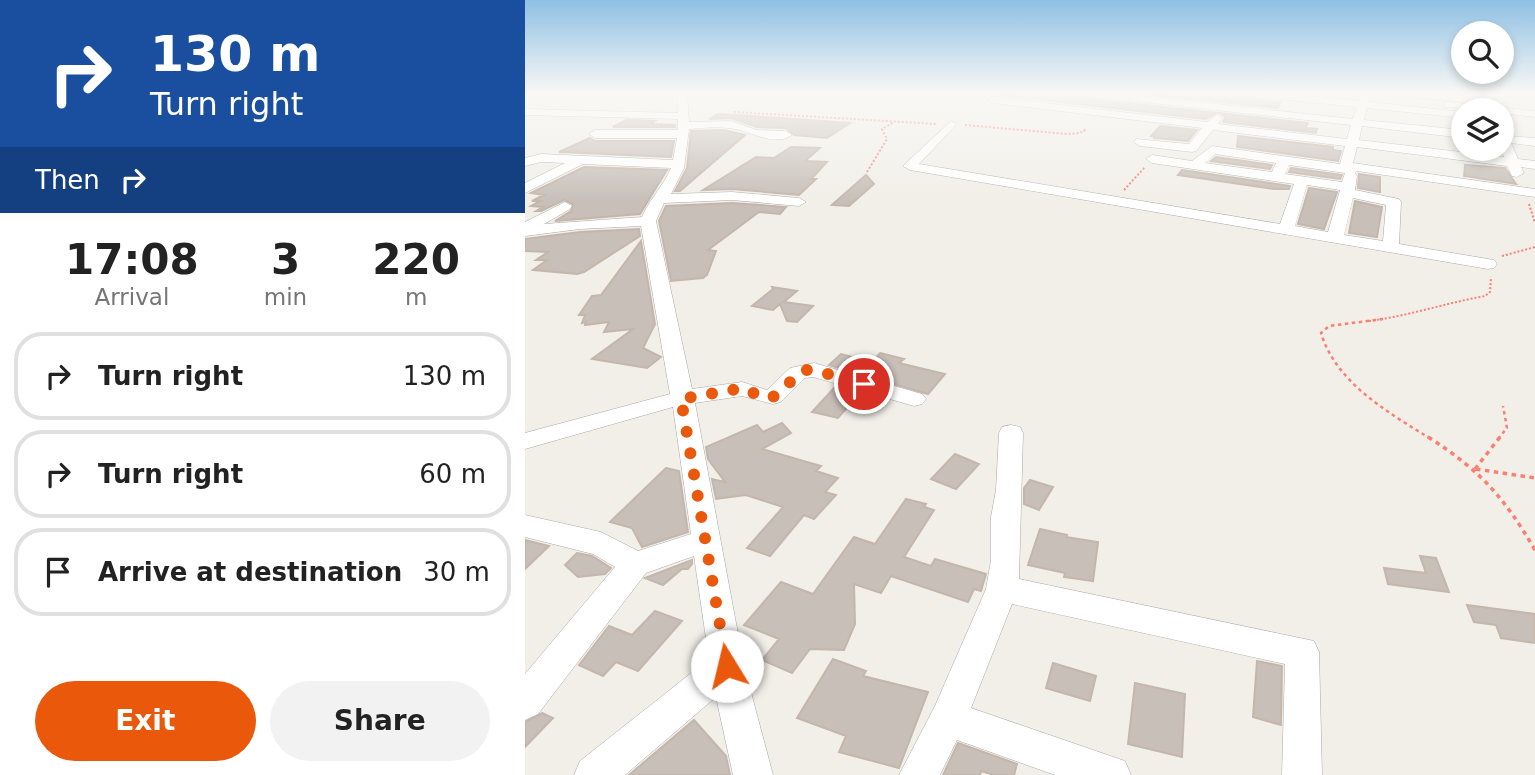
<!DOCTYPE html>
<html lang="en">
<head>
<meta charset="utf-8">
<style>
  body { margin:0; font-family:"DejaVu Sans",sans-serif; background:#f2f2f2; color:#222; height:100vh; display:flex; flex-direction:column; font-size:26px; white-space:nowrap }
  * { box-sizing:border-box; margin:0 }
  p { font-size:23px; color:#767676 }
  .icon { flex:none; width:38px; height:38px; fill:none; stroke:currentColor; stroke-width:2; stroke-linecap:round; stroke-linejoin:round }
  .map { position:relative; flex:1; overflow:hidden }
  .side { display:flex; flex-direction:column; background:#fff; width:525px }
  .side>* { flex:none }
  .top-card { background:#1a4fa0; color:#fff; overflow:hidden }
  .buttons { position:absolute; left:926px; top:21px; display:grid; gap:14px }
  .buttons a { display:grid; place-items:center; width:63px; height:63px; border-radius:50%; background:#fff; box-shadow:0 4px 10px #0003; font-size:35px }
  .pin { position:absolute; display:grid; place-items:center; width:60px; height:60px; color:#fff; margin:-30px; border:4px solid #fff; border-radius:50%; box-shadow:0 2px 7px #0007 }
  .me { position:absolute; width:77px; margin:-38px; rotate:351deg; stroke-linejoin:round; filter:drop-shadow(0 0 5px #0008) }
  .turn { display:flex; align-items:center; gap:24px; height:147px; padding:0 35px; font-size:32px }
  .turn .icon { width:91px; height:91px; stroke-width:2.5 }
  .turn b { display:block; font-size:49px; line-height:60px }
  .then { display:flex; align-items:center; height:66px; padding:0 35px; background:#0003; gap:14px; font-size:26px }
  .eta { display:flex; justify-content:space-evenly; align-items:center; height:119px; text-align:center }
  .eta b { font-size:42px; font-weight:700; line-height:49px }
  .button { display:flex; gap:14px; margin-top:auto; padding:14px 35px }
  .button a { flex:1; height:80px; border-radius:42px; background:#ea580c; color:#fff; font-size:28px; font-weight:700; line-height:80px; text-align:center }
  .button a+a { background:#f2f2f2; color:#222 }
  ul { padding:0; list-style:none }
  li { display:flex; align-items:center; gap:21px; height:88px; margin:0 14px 10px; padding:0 21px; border:4px solid #e0e0e0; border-radius:28px }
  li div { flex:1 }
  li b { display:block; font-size:26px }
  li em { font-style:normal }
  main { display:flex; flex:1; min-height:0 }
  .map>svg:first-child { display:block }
</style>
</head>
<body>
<main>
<section class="side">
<div class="top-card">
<div class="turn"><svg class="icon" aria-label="right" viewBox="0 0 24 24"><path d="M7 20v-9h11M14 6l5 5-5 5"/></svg><div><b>130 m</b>Turn right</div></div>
<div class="then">Then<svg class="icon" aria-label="right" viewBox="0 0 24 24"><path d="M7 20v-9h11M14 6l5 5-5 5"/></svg></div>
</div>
<div class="eta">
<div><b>17:08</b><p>Arrival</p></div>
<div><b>3</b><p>min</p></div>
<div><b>220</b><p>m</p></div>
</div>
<ul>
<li><svg class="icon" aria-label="right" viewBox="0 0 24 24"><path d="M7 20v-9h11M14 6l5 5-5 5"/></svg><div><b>Turn right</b></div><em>130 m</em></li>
<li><svg class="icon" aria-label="right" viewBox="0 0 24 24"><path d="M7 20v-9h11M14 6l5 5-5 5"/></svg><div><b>Turn right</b></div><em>60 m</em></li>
<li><svg class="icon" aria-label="arrive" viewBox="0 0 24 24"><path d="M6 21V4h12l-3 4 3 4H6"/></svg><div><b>Arrive at destination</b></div><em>30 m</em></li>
</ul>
<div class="button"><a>Exit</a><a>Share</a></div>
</section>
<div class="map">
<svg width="1010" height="775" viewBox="0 0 1010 775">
  <rect width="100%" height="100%" fill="#f2efe9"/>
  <path fill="#c7bfb8" stroke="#c4b6ab" stroke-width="2" d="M477,93H557L564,99L692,113L681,119L477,95Z
    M615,93H718L725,99L755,102L753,108Z
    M694,113L783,123L780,128L792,129L791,133L698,122L700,117Z
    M193,114L257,118L325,123L302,138L269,135L261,128L232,127L206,118L184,119Z
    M101,120L130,121L126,124L150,125V127H88Z
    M635,126L672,130L663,141L629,138L630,136H626Z
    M198,130L220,135L155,191H150L162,168L166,131Z
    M713,136L808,147V150L816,151L813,161L712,147Z
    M65,138L70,141H149L146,157L34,152Z
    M266,147L295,148L280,161L302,162L286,179H291L274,195L207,189L178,190L231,157L249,158Z
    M691,157L747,165L745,169L686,161Z
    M940,165L980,168L991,184L939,176Z
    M59,167L142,170L115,214L30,221L46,211L48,204L39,200L16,211H11L18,207L6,206L15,201H7L19,195L6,193Z
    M766,168L817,175L815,179L764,172Z
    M657,170L765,186L764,189H749L653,175Z
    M834,174L855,177V192L833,188Z
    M341,175L349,184L324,206L307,205Z
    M784,188L812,192L799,229L773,224Z
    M830,201L857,207L852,237L824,233Z
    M207,203L261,207L255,214L234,212L183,250L191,251L182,275L178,278L146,281L134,221L141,206Z
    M114,229L115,236L59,272L52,274L8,270L22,260H11L23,252L0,251V239L55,232Z
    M116,241L130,324L118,348L136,357L122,368L67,359L108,329L79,332L84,322L60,325L61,322L57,323L60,315H54L67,296L76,295Z
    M247,287L272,291L259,302L288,306L272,322L262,321L255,304L248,310L227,306L248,289Z
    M355,353L379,359L374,363L420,374L403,394L304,365L316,354L347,362Z
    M311,386L335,393L313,418L287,412Z
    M257,423L266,433L237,449L296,466L291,471L313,478L300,492L311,495L289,519L279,515L245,556L222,548L258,507L221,495L191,499L187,479L200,482L183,459L181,447L232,425L238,432Z
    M430,454L454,464L431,489L406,479Z
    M141,468L154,471L163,532L117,547L107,528L85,522Z
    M505,480L528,487L514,510L499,504V488Z
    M381,499L401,504L399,507L409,510L379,557L406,566L410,559L461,574L456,591L449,589L443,602L366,576L356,593L329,584L330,624L319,650L285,649L267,673L237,660L254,639L219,625L256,582L288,594L329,537L350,544Z
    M515,529L542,535L541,537L573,542L568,581L539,577L540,573L503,565Z
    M0,540L24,546L0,569Z
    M52,553L67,556L86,568L80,574L53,577L40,565Z
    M895,556L911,558L924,592L863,584L859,568L901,573Z
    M167,560V564L163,569H157L138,585L120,578Z
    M942,605L1010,614V643L976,638L971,625L949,622Z
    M130,611L157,621L113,671L91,662L78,676L54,665L84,626L107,635Z
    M308,659L341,671L338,676L403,692L374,768L314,752L321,736L272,718Z
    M732,661L757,666L756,725L728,717Z
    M528,663L571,676L565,701L521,688Z
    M610,683L660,694L657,757L603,744Z
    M17,713L28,718L0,747V722Z
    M169,720L201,756L205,775H104Z
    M433,743L492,764L489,775H469L456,771L455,775H418Z"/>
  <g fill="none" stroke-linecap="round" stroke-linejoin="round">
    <defs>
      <path id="minor" d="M152,93H162L164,122L206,121L232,130L261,131L267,135C249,148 222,129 203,128C190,126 177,128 164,129L159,168L146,194L207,192L274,198L281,202L274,206L207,200L139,203L131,221L167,389L217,382L242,390L265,368L289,363L397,394L401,399L397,404L389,406L288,377L280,378L256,402L248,404L217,396L170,403L219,666L248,775H208L191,697L100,775H49L55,761L184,659L169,556L121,573L13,714L0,720V674L90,567L68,554L0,537V515L76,532L113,551L166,534L148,407L0,449V433L145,394L116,226L55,229L0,236V222L40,202L47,206L45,209L19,224L117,217C125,198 138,187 146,168L58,164L0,193V183L40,163L16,162L0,166V158L16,154L148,160L152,138H70L64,134L70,130H153V119L0,115V109L153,113Z
        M559,93H591L828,119L832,107L725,96L720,93H754L834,101L836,93H846L844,102L938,112V118L842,108L839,120L938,130V138L837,126L834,140L979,157L976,149V131L983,136L1010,138V146L986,143L993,159L1010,161V169L996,167L999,173L992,177L987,176L982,166L832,147L828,163L1010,189V197L832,171L830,173L832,176L830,190L874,199L876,202L874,244L969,260L972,264L969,268L963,269L385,170L378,166L426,121L432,124L430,126L394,164L755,224L769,184L627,163L621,159L627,155L667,161L687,146L815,164L820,146L688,130L671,151L667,152L615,146L609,142L611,139L664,144L677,128L468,103L463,100L468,97L682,122L692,115L697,118L693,124L822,139L826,125L564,96ZM690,154L751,163L747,172L680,163ZM764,165L820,173L817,182L760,174ZM782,185L815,190L803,232L770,226ZM828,198L861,205L858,241L819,235Z
        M874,93C894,93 927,88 944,99L939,102L879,96Z
        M979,93H989V94L984,97Z
        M923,102L1010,111V117L976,113V110L919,107V103Z
        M486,425L495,427L498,433L494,579L789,641L794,652L797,775H757L760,664L487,604L446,708L600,761L606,775H530L432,740L415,775H374L410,706L461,589L466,560V517L471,490L474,433L477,427Z"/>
    </defs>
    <use href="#minor" stroke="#a9a9a9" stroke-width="1"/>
    <path stroke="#fa8072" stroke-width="2" stroke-dasharray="2 2" stroke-linecap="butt" d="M209,112L412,124
      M440,125L542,134L555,133L561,129L558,132
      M342,172L362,139L357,129L369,122
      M599,190L620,167
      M1004,204L1010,223
      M977,256L1010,247
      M844,321C883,316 921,303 960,296L965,292L966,278"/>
    <path stroke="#fa8072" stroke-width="2.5" stroke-dasharray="3.5 3.5" stroke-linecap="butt" d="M858,319L804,326L796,333C811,383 864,413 906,439
      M973,439L982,428L978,406"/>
    <path stroke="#fa8072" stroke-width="3.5" stroke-dasharray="4.5 4.5" stroke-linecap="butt" d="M903,437C955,470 979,497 1010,550
      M950,469L975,437
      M951,469L1010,478"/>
    <use href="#minor" fill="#fff" fill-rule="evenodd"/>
  </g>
  <linearGradient id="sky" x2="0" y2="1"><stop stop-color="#8fc0e4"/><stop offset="0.46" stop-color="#f9f8f5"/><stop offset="1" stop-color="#f9f8f5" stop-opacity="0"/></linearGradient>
  <rect width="1010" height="202" fill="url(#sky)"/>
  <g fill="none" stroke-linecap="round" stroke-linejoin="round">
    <path stroke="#ea580c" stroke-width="12" stroke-dasharray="0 21.6" d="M202,666L156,399L219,388L238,398L248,397L279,370H289L339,384"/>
  </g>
</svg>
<div class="buttons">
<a><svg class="icon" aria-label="search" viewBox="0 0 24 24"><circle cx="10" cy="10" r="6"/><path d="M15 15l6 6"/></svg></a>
<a><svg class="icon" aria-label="layers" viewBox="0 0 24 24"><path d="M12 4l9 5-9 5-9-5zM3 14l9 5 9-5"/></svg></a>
</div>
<div class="pin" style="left:339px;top:384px;background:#d93025"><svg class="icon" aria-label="arrive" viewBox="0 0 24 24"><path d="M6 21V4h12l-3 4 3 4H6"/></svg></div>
<svg class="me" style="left:202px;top:666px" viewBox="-20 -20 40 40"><circle r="19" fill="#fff"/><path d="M0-13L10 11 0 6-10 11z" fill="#ea580c"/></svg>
</div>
</main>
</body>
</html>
